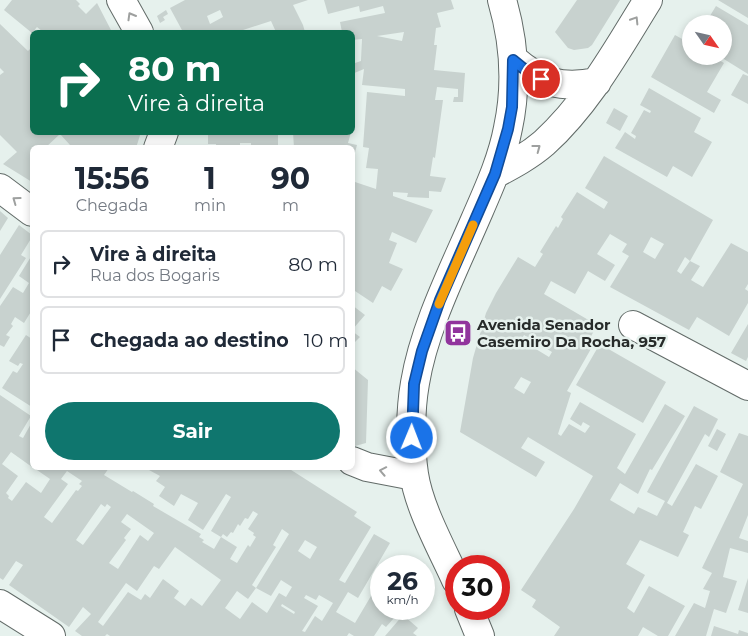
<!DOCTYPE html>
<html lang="pt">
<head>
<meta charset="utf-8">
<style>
  body { margin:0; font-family:Montserrat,sans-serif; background:#f2f2f3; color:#1f2937; height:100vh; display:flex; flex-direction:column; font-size:19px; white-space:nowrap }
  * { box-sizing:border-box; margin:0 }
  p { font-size:16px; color:#747a83 }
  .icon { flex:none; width:28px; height:28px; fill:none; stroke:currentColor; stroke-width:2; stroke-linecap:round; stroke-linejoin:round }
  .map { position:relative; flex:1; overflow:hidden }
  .side { position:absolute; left:30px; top:145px; width:325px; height:325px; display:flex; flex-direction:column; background:#fff; border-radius:8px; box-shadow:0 2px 8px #0003 }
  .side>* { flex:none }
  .hud { position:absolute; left:30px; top:30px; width:325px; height:105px; border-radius:8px; box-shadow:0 2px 8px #0003; background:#0b6e4f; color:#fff; overflow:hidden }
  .needle { width:32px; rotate:124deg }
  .buttons { position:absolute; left:682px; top:15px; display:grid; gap:10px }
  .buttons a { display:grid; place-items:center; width:50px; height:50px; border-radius:50%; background:#fff; box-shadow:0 2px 8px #0003; font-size:25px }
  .speed { position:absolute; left:370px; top:555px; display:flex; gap:10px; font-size:25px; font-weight:700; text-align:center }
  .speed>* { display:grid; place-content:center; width:65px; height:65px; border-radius:50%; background:#fff; box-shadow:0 2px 8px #0003; line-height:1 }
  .speed small { font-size:12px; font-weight:400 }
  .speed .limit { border:8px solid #d22; background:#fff; color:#111 }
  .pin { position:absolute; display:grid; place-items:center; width:42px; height:42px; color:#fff; margin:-21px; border:2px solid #fff; border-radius:50%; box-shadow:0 1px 5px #0007 }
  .me { position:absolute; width:55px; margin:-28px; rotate:1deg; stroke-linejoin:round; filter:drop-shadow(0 0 4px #0008) }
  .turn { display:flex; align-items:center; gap:18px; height:105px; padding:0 15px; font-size:22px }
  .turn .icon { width:65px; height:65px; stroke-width:2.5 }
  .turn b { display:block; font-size:35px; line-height:42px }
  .eta { display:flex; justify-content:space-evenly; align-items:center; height:85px; text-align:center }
  .eta b { font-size:30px; font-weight:700; line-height:35px }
  .primary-button { display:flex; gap:10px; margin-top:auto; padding:10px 15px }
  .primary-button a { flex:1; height:58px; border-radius:30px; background:#0f766e; color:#fff; font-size:20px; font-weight:700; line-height:58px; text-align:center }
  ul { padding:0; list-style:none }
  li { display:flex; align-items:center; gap:15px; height:68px; margin:0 10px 8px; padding:0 5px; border:2px solid #e0e1e3; border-radius:8px }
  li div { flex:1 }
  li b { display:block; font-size:19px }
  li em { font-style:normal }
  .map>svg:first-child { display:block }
</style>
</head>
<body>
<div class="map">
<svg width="748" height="636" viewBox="0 0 748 636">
  <rect width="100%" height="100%" fill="#e6f1ed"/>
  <path fill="#c8d2cf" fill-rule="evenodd" d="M12,0H76L80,4L78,6L86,14L97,3L112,32H43L37,27L32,33L4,10Z
    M185,0H308L293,5L303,25L305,32H276L271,21L237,32H183L170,8ZM220,10L223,17L210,24L207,16Z
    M324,0H451L454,9L437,13L441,27L436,28L434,45H437L434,70L465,73L463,102H453L454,97H458V89L437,87L435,100H443L435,158L433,157L430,176L446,178L441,192L429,191V198L407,197L408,193L393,192V196L433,210L416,243L392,232L389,240L397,243L389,263L403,269L391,291L382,286L373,303L352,289V181L376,189L378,169L366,168L369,148L363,147L367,92L405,96V89L362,85L364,69L352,74V64L361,61L362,39L352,40V32H342L340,22L385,13L383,6L360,12L359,6L328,14ZM404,32L402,41L377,36Z
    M577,0H620L592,45L588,48L574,50L568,48L555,32Z
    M718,0H748V18Z
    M716,6L748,25V74L719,56H724V24H705Z
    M166,10L168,14L163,17L165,20L160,23L157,16Z
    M0,24L28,51L31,48L32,50V92L30,94L32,97V132H141L136,148H67L70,145L60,134L45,148H32V182L3,164L17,152L0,135V75L4,72L0,68Z
    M675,35L691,44V56H712L724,63L707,92L721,100L714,113L651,77Z
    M743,74L748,76V104L731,95Z
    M649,88L701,118L694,132L712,142L692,177L673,166L667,177L615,148L625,132L635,139L636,136L631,133L644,110L650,113L651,111L640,105Z
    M614,108L628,116L620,131L606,123Z
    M208,132H278V148H251V143H240V148H216V144H208Z
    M293,132H351L348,143L357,145L353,160L352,148H294Z
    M604,156L713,220L690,261L700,266L691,280L696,283L703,287L731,243L748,252V284L745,289L748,291V303L729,336L697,317L689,330L610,287L629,256L622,252L627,244L610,234L597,254L615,265L605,281L588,271L575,294L551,281L544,294L597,325L587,344L592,347L567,391L571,393L558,434L561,436L569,424L585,433L590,426L583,422L581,426L570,419L580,402L636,434L617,468L625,474L665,404L685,416L652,470L650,469L638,494L620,483L610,500L634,514L638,507L657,516L665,501L647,492L694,406L718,419L709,437L705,434L667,503L672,506L696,464L718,476L701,509L695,506L683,532L689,535L678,557L640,540L626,564L645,575L627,608L634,613L649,586L685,606L668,636H658L643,627L638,636H554L560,627L532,607L536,600L521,590L574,509L593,476L528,437L521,448L545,462L536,477L460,432L473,358L486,313L496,293L518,257L535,267L543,254L540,252L556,226L558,228L563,219L561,217L577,192L604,209L608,202L585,188ZM651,237L664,244L655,259L643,252ZM685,257L690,261L681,274L677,271ZM524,335L552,352L549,357L521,340ZM521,377L531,382L524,394L514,388Z
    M0,211L8,218L0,231Z
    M19,225L32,235V237L21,255L26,258L0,299V255Z
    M32,255V310L24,323L15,317L11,324L13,326L6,335L10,337L4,347L0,345V306L13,287L23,293L29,283L19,276Z
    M352,305L365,315L352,330Z
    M748,324V357L746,361L731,353Z
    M352,331L360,337L352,345Z
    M26,335L32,339V407L2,388L13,371L17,373L23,364L20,363L18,366L9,361Z
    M598,343L666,382L643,423L576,385L598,347Z
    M352,367L368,380L366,443L355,446L352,444Z
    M0,395L31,416L19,436L23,438L32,422V467L11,452L2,464L18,476L6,493L9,496L8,498L12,501L26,482L41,493L50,479L34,468H109L104,475L132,492L133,491L154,504L153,506L201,534L199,537L204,540L202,542L214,549L221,537L211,531L231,497L226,494L203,530L188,520L198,503L181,494L174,506L159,496L165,487L156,481L160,476L149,470L150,468H288L357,512L354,516L371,527L339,580L345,583L374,534L390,543L358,598L348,592L336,612L355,623L381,579V609H402L386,627L382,624L374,636H354L349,633L347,636H110L107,634L105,636H82L75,631L91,614L83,607L69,627L9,585L23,565L16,561L3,580L0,578ZM67,471L82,481L79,484L82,486L78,491L76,490L52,523L44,517L68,484L61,479ZM101,504L105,507L107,504L111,507L83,545L76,540ZM253,511L258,514L248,529L254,533L253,535L256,537L250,547L248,545L237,563L230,559L237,547L221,537L223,534L227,537L231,532L233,533L238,524L240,526L245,518L248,519ZM127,514L154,533L148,541L140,535L118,569L109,563L126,540L124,538L131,529L121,522ZM282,529L289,534L256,588L271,596L281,580L292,587L286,597L279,593L267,613L252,602L240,619L225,608L237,591L248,599L256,588L252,585L276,547L273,545ZM305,540L317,547L310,559L298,551ZM175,547L221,580L202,606L191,598L185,606L174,598L179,591L163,579L150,598L145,594L141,600L128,592L103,626L98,622L126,583L137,591L154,566L159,569ZM306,595L316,600L319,595L333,603L322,621L315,616L305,632L302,631L318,606L304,598ZM282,604L295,612L294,614L281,606Z
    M717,429L726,434L717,451L708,446Z
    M739,433L748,436V515L739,538L748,541V553L730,548L723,577L737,581L726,613L714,609L706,636H675L694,603L705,608L710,591L703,589L712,573L702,568L743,484L720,472Z
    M748,578V613L738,610Z
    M403,615L418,628L413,633L417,636H385Z
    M714,626L738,634L739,630L748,633V636H711Z"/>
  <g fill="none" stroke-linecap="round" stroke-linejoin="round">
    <defs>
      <path id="minor" d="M121,0L139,32
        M513,59C541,83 561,89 597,82
        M158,148L164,132
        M495,174C512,165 529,156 544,143C588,103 617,50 648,0
        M0,188L32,212
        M633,325L748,386
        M352,461L367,467L414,476
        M456,580C442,549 419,508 414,474C410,447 410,411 415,383C424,328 453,271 475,220C488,190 502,160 508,128C517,86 514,41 502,0
        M0,604L51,636
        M469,609L480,636"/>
    </defs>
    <use href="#minor" stroke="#626b68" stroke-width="30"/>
    <use href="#minor" stroke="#fff" stroke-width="28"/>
  </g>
  <defs><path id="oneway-chevron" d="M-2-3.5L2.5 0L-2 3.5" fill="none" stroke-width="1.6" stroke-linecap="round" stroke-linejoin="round" transform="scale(1.25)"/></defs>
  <g stroke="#9ea09f">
    <use href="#oneway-chevron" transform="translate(131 16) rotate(-120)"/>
    <use href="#oneway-chevron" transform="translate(635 20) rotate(-58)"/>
    <use href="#oneway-chevron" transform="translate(537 148) rotate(-37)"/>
    <use href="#oneway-chevron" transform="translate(16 200) rotate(-144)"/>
    <use href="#oneway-chevron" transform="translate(383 471) rotate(-169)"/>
  </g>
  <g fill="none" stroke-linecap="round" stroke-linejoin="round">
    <defs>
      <path id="route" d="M412,438L414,384L422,351L440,300L495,174L508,129L512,107L513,60L529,73L541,79"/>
    </defs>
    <use href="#route" stroke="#114b97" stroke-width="12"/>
    <use href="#route" stroke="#1a73e8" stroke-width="9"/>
    <path stroke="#f59e0b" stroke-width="9" d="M439,304L473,225"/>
  </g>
  <defs>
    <symbol id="bus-square" viewBox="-11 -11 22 22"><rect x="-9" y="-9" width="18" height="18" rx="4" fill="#91349d" stroke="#e6f1ed"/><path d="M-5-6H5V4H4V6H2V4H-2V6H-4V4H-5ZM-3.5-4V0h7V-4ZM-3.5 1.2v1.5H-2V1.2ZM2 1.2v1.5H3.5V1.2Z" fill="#fff"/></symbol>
  </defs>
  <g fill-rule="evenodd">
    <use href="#bus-square" x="442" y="317" width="32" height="32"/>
  </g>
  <g text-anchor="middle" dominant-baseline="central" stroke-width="5" stroke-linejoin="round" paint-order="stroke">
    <g font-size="15" font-weight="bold" fill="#272b2a" stroke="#e6f1ed" text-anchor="start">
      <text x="477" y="324">Avenida Senador<tspan x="477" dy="17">Casemiro Da Rocha, 957</tspan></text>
    </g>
  </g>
</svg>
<div class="buttons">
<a><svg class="needle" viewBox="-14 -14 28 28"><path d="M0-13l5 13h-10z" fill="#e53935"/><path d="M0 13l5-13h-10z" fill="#747a83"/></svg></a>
</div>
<div class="speed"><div>26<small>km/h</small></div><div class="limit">30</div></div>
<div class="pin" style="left:541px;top:79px;background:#d93025"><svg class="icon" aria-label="arrive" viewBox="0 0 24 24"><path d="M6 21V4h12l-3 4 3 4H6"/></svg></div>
<svg class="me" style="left:412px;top:438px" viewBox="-20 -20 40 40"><circle r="17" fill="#1a73e8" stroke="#fff" stroke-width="3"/><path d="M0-11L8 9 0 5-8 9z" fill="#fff"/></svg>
<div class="hud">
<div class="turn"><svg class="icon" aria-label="right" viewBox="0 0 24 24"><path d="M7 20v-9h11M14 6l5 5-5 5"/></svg><div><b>80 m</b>Vire à direita</div></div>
</div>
<section class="side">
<div class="eta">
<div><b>15:56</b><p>Chegada</p></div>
<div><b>1</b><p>min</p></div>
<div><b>90</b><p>m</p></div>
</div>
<ul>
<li><svg class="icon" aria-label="right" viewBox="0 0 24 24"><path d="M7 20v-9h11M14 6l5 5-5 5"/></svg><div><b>Vire à direita</b><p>Rua dos Bogaris</p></div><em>80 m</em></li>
<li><svg class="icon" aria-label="arrive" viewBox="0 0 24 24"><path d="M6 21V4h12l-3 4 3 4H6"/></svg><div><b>Chegada ao destino</b></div><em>10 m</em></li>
</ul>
<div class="primary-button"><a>Sair</a></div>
</section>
</div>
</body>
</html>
